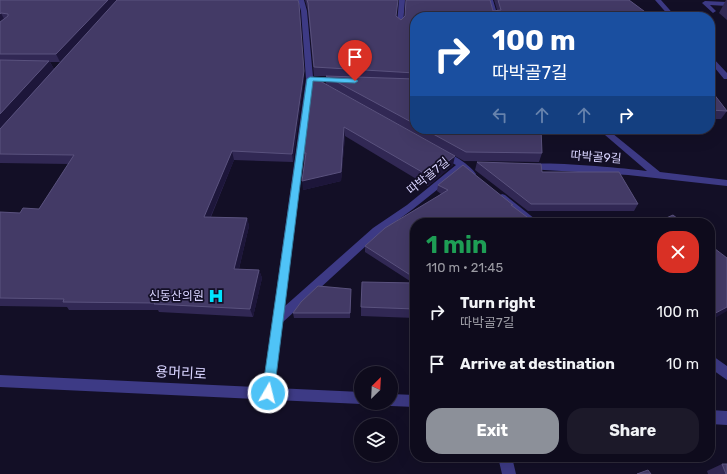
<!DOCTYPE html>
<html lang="en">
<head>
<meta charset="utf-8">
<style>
  body { margin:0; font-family:Rubik,"Noto Sans KR",sans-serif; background:#1c1929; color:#f1f3f6; height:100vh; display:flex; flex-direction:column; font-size:15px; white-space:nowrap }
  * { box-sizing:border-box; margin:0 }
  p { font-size:13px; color:#9b9ba3 }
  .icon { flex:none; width:22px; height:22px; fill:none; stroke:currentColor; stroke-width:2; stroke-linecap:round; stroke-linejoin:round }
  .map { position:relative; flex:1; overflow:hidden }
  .side { position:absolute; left:410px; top:218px; width:305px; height:244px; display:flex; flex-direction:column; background:#0e0b1c; border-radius:16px; box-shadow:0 4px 16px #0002,0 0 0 1px #2e2b3b }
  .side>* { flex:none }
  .hud { position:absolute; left:410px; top:12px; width:305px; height:122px; border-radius:16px; box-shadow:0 4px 16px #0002,0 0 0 1px #2e2b3b; background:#1a4fa0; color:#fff; overflow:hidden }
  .needle { width:26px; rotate:24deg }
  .fabs { position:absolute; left:354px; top:366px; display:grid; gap:8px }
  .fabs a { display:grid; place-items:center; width:44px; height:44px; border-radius:50%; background:#0e0b1c; box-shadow:0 4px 16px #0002,0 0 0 1px #2e2b3b; font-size:20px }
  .pin { position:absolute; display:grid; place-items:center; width:34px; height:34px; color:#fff; margin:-41px -17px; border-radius:50% 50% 50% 0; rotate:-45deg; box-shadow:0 0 4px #0007 }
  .pin .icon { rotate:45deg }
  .me { position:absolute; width:44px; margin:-22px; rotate:8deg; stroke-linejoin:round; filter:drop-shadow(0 0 3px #0008) }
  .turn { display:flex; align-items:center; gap:14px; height:84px; padding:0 16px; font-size:18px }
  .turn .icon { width:52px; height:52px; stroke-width:2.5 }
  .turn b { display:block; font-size:28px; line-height:34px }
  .lanes { display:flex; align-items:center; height:38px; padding:0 16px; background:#0003; justify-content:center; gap:20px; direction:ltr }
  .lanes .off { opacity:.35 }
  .round { display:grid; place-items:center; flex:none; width:42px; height:42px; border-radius:16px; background:#1c1929 }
  .head { display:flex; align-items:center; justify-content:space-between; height:68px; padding:0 16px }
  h1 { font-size:24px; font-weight:700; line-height:30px; color:#1e9e55 }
  .primary-button { display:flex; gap:8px; margin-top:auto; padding:8px 16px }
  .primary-button a { flex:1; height:46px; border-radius:16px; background:#8c9099; color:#fff; font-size:16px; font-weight:700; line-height:46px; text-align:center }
  .primary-button a+a { background:#1c1929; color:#f1f3f6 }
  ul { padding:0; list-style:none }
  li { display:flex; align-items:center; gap:12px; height:52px; padding:0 16px }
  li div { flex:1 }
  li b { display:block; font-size:15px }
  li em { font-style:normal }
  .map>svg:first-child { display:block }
</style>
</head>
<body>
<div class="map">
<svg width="727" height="474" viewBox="0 0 727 474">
  <rect width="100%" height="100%" fill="#130f26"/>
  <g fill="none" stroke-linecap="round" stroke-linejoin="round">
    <path fill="#3d3a85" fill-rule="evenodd" d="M705,1L727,2V6L710,5L716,11L713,13L702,3Z
      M498,457H512L516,474H502Z"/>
    <path fill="#3d3a85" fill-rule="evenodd" d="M298,0H304L307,11L313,77L338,78L342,80L338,82L313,81L285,306L373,228L407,205L456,165L439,156L438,154L439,152C449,150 471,166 476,174L475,176H469L462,170L413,209L379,234L283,322L274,393L273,397L268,399L263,397L262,393L306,79L301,11Z
      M399,0H405L403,24L400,26L397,24Z
      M487,0H493L498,17H492Z
      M655,0H661L676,17H670Z
      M710,56L712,57L727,73V79H724L710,62Z
      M598,129H607L660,172L727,180V186L628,175L528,169L524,166C530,159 632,169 647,171Z
      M502,194L505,195L540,223H528L499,199L497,197Z
      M710,354L727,366V380L710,368Z"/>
    <path fill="#3d3a85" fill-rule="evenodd" d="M0,375L361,392V403H364L361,404L0,387Z
      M391,394L415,395V407L391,406L386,404V403H391Z
      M710,410L727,411V425L710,424Z"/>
  </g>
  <path fill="#312854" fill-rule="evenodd" d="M0,0L304,79L293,162L234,160L211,217L247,218L249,226L239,269L259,270L262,278L253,317L159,312L158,310H69L67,307L0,306V212L20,213L39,209L69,164L0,163ZM50,62H60L54,69Z
    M305,0H398L396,16L401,20L405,16L406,0H490L493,11L497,10L494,0H629L652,17H415V129H541L542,153L539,162L464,161L326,84V76H314L308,11Z
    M726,0H727V20L719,13Z
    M313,77L453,165L428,186L345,136L341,181L303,190L305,163L303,153Z
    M710,89L727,111L721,119H710Z
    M477,162L542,172L638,204L634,211H528L475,170Z
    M438,185L513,205V206L415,223V318L361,316V307L413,283L365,252V246L441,194L437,191Z
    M351,289L350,318H294L293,313Z
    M722,464L727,474H708L707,471Z"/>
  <path fill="#1d163a" d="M108,0H118L60,62L56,54Z
    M299,4L304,79L293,162L292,154Z
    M1,13L5,21L0,25V14Z
    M49,61L54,69L0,129V114Z
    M344,127L345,136L341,181L303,190L302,181Z
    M232,151L234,160L207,225L204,217Z
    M455,156L453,165L428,186L429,176Z
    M247,218L249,226L237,277L234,269Z
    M259,270L262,278L253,317L250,309Z
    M727,307V311L710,321V316Z"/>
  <path fill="#433a66" stroke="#5a527e" d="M0,0H108L56,54H0V22L8,16V14L1,13L0,14Z
    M117,0H298L299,4L304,71L292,154L232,151L204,217L247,218L234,269L259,270L250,309L154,304L155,303L63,302L64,299L0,298V212L20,213L23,208L39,209L74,155L0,154V129Z
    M307,0H398L396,16L401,20L405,16L406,0H490L493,11L501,10L498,0H629L652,17H415V73L314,67L308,3Z
    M0,60L49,61L0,114Z
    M326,76L415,79V124Z
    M313,77L455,156L429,176L344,127L341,172L302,181L306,153H303Z
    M710,89L727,111L710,110Z
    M424,129H541L542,153L466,152Z
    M477,162L541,164L542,172H619L638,204H531Z
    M463,165L513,205H511L535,223H415V278L365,246L385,228L448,190L438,185Z
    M673,215L683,223H655Z
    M710,245L727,258V307L710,316Z
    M362,282L415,283V309L361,307Z
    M318,286L351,289L350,313H293L301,302Z
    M722,464H727V474H726Z
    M648,470L651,474H637Z"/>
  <path fill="#4fc3f7" stroke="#337fa1" d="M310,77L355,79L358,81L355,83L313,81L274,393L272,397L268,399L264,397L262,393L307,79Z"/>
  <defs>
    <symbol id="hospital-bare" viewBox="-9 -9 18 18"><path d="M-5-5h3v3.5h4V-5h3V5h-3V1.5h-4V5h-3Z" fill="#00e5ff" stroke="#130f26" stroke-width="2.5" paint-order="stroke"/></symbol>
  </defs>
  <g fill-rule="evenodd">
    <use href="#hospital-bare" x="205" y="285" width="22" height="22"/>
  </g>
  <g text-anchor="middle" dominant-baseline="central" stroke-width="3.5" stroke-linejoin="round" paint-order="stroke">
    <g font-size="12" fill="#d9d4ff" stroke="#130f26">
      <text transform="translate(596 157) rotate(4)">따박골9길</text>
      <text transform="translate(428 176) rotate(-39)">따박골7길</text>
    </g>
    <g font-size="12" fill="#d9d4ff" stroke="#130f26" text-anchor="end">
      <text x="204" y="296">신동산의원</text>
    </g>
    <g font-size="14" fill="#d9d4ff" stroke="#130f26">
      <text transform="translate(181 373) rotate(3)">용머리로</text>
    </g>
  </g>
</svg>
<div class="fabs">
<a><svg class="needle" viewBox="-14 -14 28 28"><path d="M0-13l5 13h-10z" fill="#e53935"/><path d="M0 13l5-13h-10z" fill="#9b9ba3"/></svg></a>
<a><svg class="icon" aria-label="layers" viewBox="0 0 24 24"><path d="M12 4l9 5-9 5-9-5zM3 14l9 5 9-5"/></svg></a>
</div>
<div class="pin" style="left:355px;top:81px;background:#d93025"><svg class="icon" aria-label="arrive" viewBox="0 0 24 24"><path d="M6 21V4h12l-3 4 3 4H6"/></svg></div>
<svg class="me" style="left:268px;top:393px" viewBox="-20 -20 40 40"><circle r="17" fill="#4fc3f7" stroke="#fff" stroke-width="3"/><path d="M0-11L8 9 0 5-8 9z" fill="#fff"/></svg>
<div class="hud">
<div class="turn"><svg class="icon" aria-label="right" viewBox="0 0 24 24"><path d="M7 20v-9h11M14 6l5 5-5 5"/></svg><div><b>100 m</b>따박골7길</div></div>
<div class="lanes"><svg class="icon off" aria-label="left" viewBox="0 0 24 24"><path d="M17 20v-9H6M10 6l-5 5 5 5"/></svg><svg class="icon off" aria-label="ahead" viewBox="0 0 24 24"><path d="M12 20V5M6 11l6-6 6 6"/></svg><svg class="icon off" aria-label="ahead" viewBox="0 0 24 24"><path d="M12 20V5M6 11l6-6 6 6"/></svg><svg class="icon" aria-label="right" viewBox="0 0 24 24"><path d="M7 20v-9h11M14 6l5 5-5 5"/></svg></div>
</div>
<section class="side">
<div class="head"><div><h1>1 min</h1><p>110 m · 21:45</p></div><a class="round" style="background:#d93025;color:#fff"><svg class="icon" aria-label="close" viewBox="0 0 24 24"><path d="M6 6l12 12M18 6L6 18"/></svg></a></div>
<ul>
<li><svg class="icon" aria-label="right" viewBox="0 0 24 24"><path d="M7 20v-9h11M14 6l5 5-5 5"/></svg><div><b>Turn right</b><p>따박골7길</p></div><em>100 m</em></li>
<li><svg class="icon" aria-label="arrive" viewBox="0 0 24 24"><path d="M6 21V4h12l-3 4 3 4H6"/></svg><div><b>Arrive at destination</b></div><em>10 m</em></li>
</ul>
<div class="primary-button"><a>Exit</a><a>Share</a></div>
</section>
</div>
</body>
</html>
